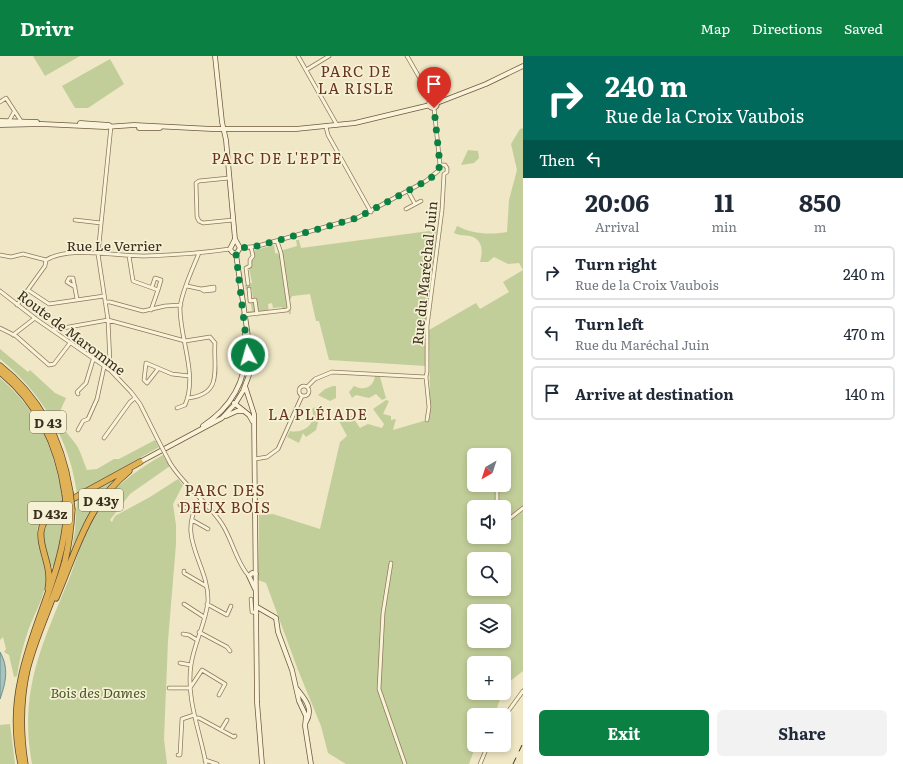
<!DOCTYPE html>
<html lang="en">
<head>
<meta charset="utf-8">
<style>
  body { margin:0; font-family:Literata,serif; background:#f2f2f3; color:#1f2937; height:100vh; display:flex; flex-direction:column; font-size:15px; white-space:nowrap }
  * { box-sizing:border-box; margin:0 }
  p { font-size:13px; color:#747a83 }
  .icon { flex:none; width:22px; height:22px; fill:none; stroke:currentColor; stroke-width:2; stroke-linecap:round; stroke-linejoin:round }
  .map { position:relative; flex:1; overflow:hidden }
  .details { display:flex; flex-direction:column; background:#fff; width:380px }
  .details>* { flex:none }
  .banner { background:#00695c; color:#fff; overflow:hidden }
  .needle { width:26px; rotate:219deg }
  .buttons { position:absolute; left:467px; top:392px; display:grid; gap:8px }
  .buttons a { display:grid; place-items:center; width:44px; height:44px; border-radius:6px; background:#fff; box-shadow:0 2px 6px #0003; font-size:20px }
  .pin { position:absolute; display:grid; place-items:center; width:34px; height:34px; color:#fff; margin:-41px -17px; border-radius:50% 50% 50% 0; rotate:-45deg; box-shadow:0 0 4px #0007 }
  .pin .icon { rotate:45deg }
  .me { position:absolute; width:44px; margin:-22px; rotate:354deg; stroke-linejoin:round; filter:drop-shadow(0 0 3px #0008) }
  .turn { display:flex; align-items:center; gap:14px; height:84px; padding:0 16px; font-size:18px }
  .turn .icon { width:52px; height:52px; stroke-width:2.5 }
  .turn b { display:block; font-size:28px; line-height:34px }
  .then { display:flex; align-items:center; height:38px; padding:0 16px; background:#0003; gap:8px; font-size:15px }
  .eta { display:flex; justify-content:space-evenly; align-items:center; height:68px; text-align:center }
  .eta b { font-size:24px; font-weight:700; line-height:28px }
  .button { display:flex; gap:8px; margin-top:auto; padding:8px 16px }
  .button a { flex:1; height:46px; border-radius:6px; background:#0b8043; color:#fff; font-size:16px; font-weight:700; line-height:46px; text-align:center }
  .button a+a { background:#f2f2f3; color:#1f2937 }
  ul { padding:0; list-style:none }
  li { display:flex; align-items:center; gap:12px; height:54px; margin:0 8px 6px; padding:0 8px; border:2px solid #e0e1e3; border-radius:6px }
  li div { flex:1 }
  li b { display:block; font-size:15px }
  li em { font-style:normal }
  header { display:flex; align-items:center; gap:24px; box-sizing:border-box; height:56px; padding:0 20px; background:#0b8043; color:#fff }
  header strong { font-size:19px }
  nav { display:flex; gap:22px; margin-inline-start:auto; font-size:14px }
  main { display:flex; flex:1; min-height:0 }
  .map>svg:first-child { display:block }
</style>
</head>
<body>
<header>
<strong>Drivr</strong>
<nav><a>Map</a><a>Directions</a><a>Saved</a></nav>
</header>
<main>
<div class="map">
<svg width="523" height="708" viewBox="0 0 523 708">
  <rect width="100%" height="100%" fill="#efe7c5"/>
  <path fill="#c2ce99" fill-rule="evenodd" d="M33,0H80L45,20Z
    M110,3L124,28L88,52H75L62,30Z
    M523,72V214L519,207L508,208L494,201L488,206H480C483,196 483,183 470,180C464,179 460,180 454,177L457,170C473,178 488,179 507,176L509,144L517,114L511,88L520,73Z
    M468,94L478,95L479,102L474,107L461,109Z
    M437,174L425,270L426,310L329,304L319,265H316L310,238L292,240L290,244L291,258H289L280,195L297,190L296,184H299L301,192Z
    M274,189L275,197L280,198L287,252L283,254L282,251L273,252L272,247L268,248L269,256L248,259V255H252L251,248H247L253,247L252,233L246,234L245,229L252,227L249,212L252,195L258,194V191L259,193Z
    M523,214V615L504,630V607H474V637H502L495,658L474,659V689H476L469,708H346L328,697L321,670L298,614L266,527L258,524L259,459L273,458L320,473L340,386L347,380L339,365L351,359L360,372L368,368L382,372L384,368L373,353L386,344L389,345L383,358L391,360V364L396,363L393,374L427,364L430,344L429,274L476,247L480,253L509,236L503,226ZM474,399H504V429H474ZM474,451H504V481H474ZM474,503H504V533H474ZM474,555H504V585H474Z
    M0,293L28,316L30,314L55,337L66,342L57,362C61,371 69,379 75,387C81,395 83,405 87,414L97,413L114,403H119L155,384L159,391L77,438C70,384 42,337 0,303Z
    M375,320L380,321L386,342L382,344L376,338L369,342L356,339L352,342L349,336L354,330C364,335 373,332 375,320Z
    M0,322C40,356 55,395 63,446C52,448 39,463 37,474C36,490 47,506 46,523C45,541 34,558 28,575C23,590 19,605 17,620L14,621L9,599L4,596L6,593L3,581L0,584Z
    M333,330H336V342L330,345L318,339L325,333Z
    M316,351L321,353L324,360L319,363L316,374L306,381L303,377L299,387L287,381L290,375C304,378 317,368 312,353Z
    M163,399L170,410L130,438L110,464L112,466L115,460L150,441L178,423L183,429L173,448L176,469V488L168,585L164,683L167,708H32C18,633 44,585 71,518C80,493 88,464 106,443C122,424 142,411 163,399Z
    M126,416L114,427L70,501L75,475L77,443Z
    M64,449L61,482L54,510L49,511C46,496 37,475 48,461C52,456 59,453 64,449Z
    M10,668L15,708H0V669Z"/>
  <path fill="#a7c3bd" stroke="#6d918c" d="M0,596C9,612 6,626 0,643Z"/>
  <g fill="none" stroke-linecap="round" stroke-linejoin="round">
    <defs>
      <path id="street" d="M298,0L337,69
        M407,0L426,33L431,46
        M306,14L329,0
        M429,36L434,45
        M0,46L6,42L21,65
        M434,52L440,109
        M9,65L14,56
        M326,71L328,79L371,156
        M440,109H445L447,112V116L444,118
        M229,122L199,125L196,127L197,161L199,165L203,167L233,164
        M408,135L415,148
        M406,153L421,145
        M75,164L101,167
        M240,192L258,190L357,162L426,125L438,115
        M0,199L11,201L23,198L46,204C71,189 117,201 145,200C174,199 202,197 230,193
        M129,200L133,225L158,234L151,254
        M248,228L246,212L250,210V204L253,200L251,191
        M187,230L201,233
        M75,231L67,226L69,222H73L77,243
        M152,231L155,222L161,224L158,234
        M214,231V234L204,235L201,233Z
        M249,233L250,245L255,244L257,258
        M28,234L49,248L104,240
        M0,235L36,263L110,314L131,336L140,348L158,384
        M105,246H110L143,255L165,250L181,249
        M17,249L45,210L46,204
        M243,259L287,254L289,252L281,197L277,185
        M0,272L16,280L49,309L54,308L70,287
        M52,274L108,264L185,285L210,281L215,287C213,312 224,338 188,342
        M13,279L35,262
        M108,313L110,307L108,264L98,198L111,70
        M158,313L147,327L144,324L146,307L172,318L189,320
        M299 335a5 5 0 1 1 10 0a5 5 0 1 1-10 0Z
        M307,331L315,323L332,316L426,321
        M78,338L77,336L86,327L93,304
        M177,352L185,349C198,319 180,284 180,252C181,237 193,212 199,197
        M427,364L429,351L426,321L427,316V270L442,154L444,118
        M78,374L83,365L88,363L97,343L104,311
        M104,382L130,346L135,342
        M255,403L267,401L278,393L302,340
        M170,407C184,430 207,445 222,468C232,483 237,508 249,520
        M474,411V412
        M494,429L497,435V451
        M201,443C174,481 209,507 208,545C206,567 194,587 191,609C186,643 200,675 206,708
        M180,449L193,455
        M192,464L208,473
        M504,467L523,452
        M391,507L383,557L379,633L405,708
        M184,515V517L206,530
        M251,543L252,556L257,557
        M184,548L204,561
        M207,548L227,559L231,550
        M199,576L227,591L230,595
        M183,578L189,579L197,584
        M180,607L191,609
        M169,632H190L202,614L225,628L219,639
        M504,661L523,635
        M195,662H199L234,681L235,680
        M221,674L227,664
        M178,699H180L182,663L194,659
        M205,704L217,708
        M480,708L488,689"/>
      <path id="secondary" d="M215,0L222,66L226,84L235,183L240,192L236,198
        M429 48a4 4 0 1 1 8 0a4 4 0 1 1-8 0Z
        M437,47L486,28L523,10
        M0,65L37,66
        M80,67L109,69
        M0,69L42,68L105,71L134,69L212,73H296L355,67L430,49
        M139,72H160
        M235,183L230,193L232,196L236,198
        M245,330L254,358L257,646L262,708
        M234,347L249,359L253,366
        M226,360L237,355H244
        M203,370C236,348 250,317 245,278
        M140,406L222,362L235,348L243,335L249,319L251,301L236,198
        M255,533L249,520L252,517L256,518
        M257,551L276,562L278,576L292,614L299,645L306,660L305,670L311,708
        M297,633C305,643 314,653 306,666"/>
      <path id="highway" d="M0,310C41,342 62,386 70,436
        M0,316C38,347 58,390 65,438
        M48,533C55,500 23,479 56,452L140,406
        M56,542C77,494 86,450 129,415
        M21,708C15,681 15,650 21,623C33,564 63,518 67,455
        M25,708C20,677 20,645 27,614C36,577 55,542 65,505C69,488 71,471 72,454"/>
    </defs>
    <use href="#street" stroke="#8b795b" stroke-width="4.5"/>
    <use href="#secondary" stroke="#6d5a3e" stroke-width="5.5"/>
    <use href="#highway" stroke="#59472f" stroke-width="7"/>
    <use href="#street" stroke="#faf3d9" stroke-width="3"/>
    <use href="#secondary" stroke="#faf3d9" stroke-width="4"/>
    <use href="#highway" stroke="#e0b155" stroke-width="5.5"/>
    <path stroke="#3b2f1f" stroke-width="1" stroke-dasharray="7 7" stroke-linecap="butt" d="M513,708L523,687"/>
    <defs>
      <path id="street-bridge" d="M158,384L170,407"/>
      <path id="highway-bridge" d="M70,436L72,454
        M65,438L67,455"/>
    </defs>
    <use href="#street-bridge" stroke="#8b795b" stroke-width="4.5" stroke-linecap="butt"/>
    <use href="#highway-bridge" stroke="#59472f" stroke-width="7" stroke-linecap="butt"/>
    <use href="#street-bridge" stroke="#faf3d9" stroke-width="3"/>
    <use href="#highway-bridge" stroke="#e0b155" stroke-width="5.5"/>
  </g>
  <g fill="none" stroke-linecap="round" stroke-linejoin="round">
    <path stroke="#0b8043" stroke-width="7" stroke-dasharray="0 12.6" d="M248,299L236,198L240,192L258,190L357,162L430,123L438,115L440,109L434,52"/>
  </g>
  <g text-anchor="middle" dominant-baseline="central" stroke-width="3.5" stroke-linejoin="round" paint-order="stroke">
    <g fill="#f6f0d5" stroke="#736956" stroke-width="1">
      <rect x="30" y="355" width="36" height="22" rx="3"/>
      <rect x="79" y="433" width="44" height="22" rx="3"/>
      <rect x="28" y="446" width="44" height="22" rx="3"/>
    </g>
    <g font-size="13" font-weight="bold" fill="#3b2f1f">
      <text x="48" y="366">D 43</text>
      <text x="101" y="444">D 43y</text>
      <text x="50" y="457">D 43z</text>
    </g>
    <g font-size="14" fill="#3b2f1f" stroke="#f6f0d5">
      <text x="114" y="189">Rue Le Verrier</text>
      <text transform="translate(424 217) rotate(-84)">Rue du Maréchal Juin</text>
      <text transform="translate(72 276) rotate(37)">Route de Maromme</text>
    </g>
    <g font-size="14" font-style="italic" fill="#465825" stroke="#f6f0d5">
      <text x="98" y="636">Bois des Dames</text>
    </g>
    <g font-size="15" letter-spacing="1" fill="#68341d" stroke="#f6f0d5">
      <text x="356" y="14">PARC DE<tspan x="356" dy="17">LA RISLE</tspan></text>
      <text x="277" y="101">PARC DE L'EPTE</text>
      <text x="318" y="357">LA PLÉIADE</text>
      <text x="225" y="433">PARC DES<tspan x="225" dy="17">DEUX BOIS</tspan></text>
    </g>
  </g>
</svg>
<div class="buttons">
<a><svg class="needle" viewBox="-14 -14 28 28"><path d="M0-13l5 13h-10z" fill="#e53935"/><path d="M0 13l5-13h-10z" fill="#747a83"/></svg></a>
<a><svg class="icon" aria-label="sound" viewBox="0 0 24 24"><path d="M4 9h4l5-4v14l-5-4H4zM17 9q2 3 0 6"/></svg></a>
<a><svg class="icon" aria-label="search" viewBox="0 0 24 24"><circle cx="10" cy="10" r="6"/><path d="M15 15l6 6"/></svg></a>
<a><svg class="icon" aria-label="layers" viewBox="0 0 24 24"><path d="M12 4l9 5-9 5-9-5zM3 14l9 5 9-5"/></svg></a>
<a>+</a>
<a>−</a>
</div>
<div class="pin" style="left:434px;top:52px;background:#d93025"><svg class="icon" aria-label="arrive" viewBox="0 0 24 24"><path d="M6 21V4h12l-3 4 3 4H6"/></svg></div>
<svg class="me" style="left:248px;top:299px" viewBox="-20 -20 40 40"><circle r="17" fill="#0b8043" stroke="#fff" stroke-width="3"/><path d="M0-11L8 9 0 5-8 9z" fill="#fff"/></svg>
</div>
<section class="details">
<div class="banner">
<div class="turn"><svg class="icon" aria-label="right" viewBox="0 0 24 24"><path d="M7 20v-9h11M14 6l5 5-5 5"/></svg><div><b>240 m</b>Rue de la Croix Vaubois</div></div>
<div class="then">Then<svg class="icon" aria-label="left" viewBox="0 0 24 24"><path d="M17 20v-9H6M10 6l-5 5 5 5"/></svg></div>
</div>
<div class="eta">
<div><b>20:06</b><p>Arrival</p></div>
<div><b>11</b><p>min</p></div>
<div><b>850</b><p>m</p></div>
</div>
<ul>
<li><svg class="icon" aria-label="right" viewBox="0 0 24 24"><path d="M7 20v-9h11M14 6l5 5-5 5"/></svg><div><b>Turn right</b><p>Rue de la Croix Vaubois</p></div><em>240 m</em></li>
<li><svg class="icon" aria-label="left" viewBox="0 0 24 24"><path d="M17 20v-9H6M10 6l-5 5 5 5"/></svg><div><b>Turn left</b><p>Rue du Maréchal Juin</p></div><em>470 m</em></li>
<li><svg class="icon" aria-label="arrive" viewBox="0 0 24 24"><path d="M6 21V4h12l-3 4 3 4H6"/></svg><div><b>Arrive at destination</b></div><em>140 m</em></li>
</ul>
<div class="button"><a>Exit</a><a>Share</a></div>
</section>
</main>
</body>
</html>
